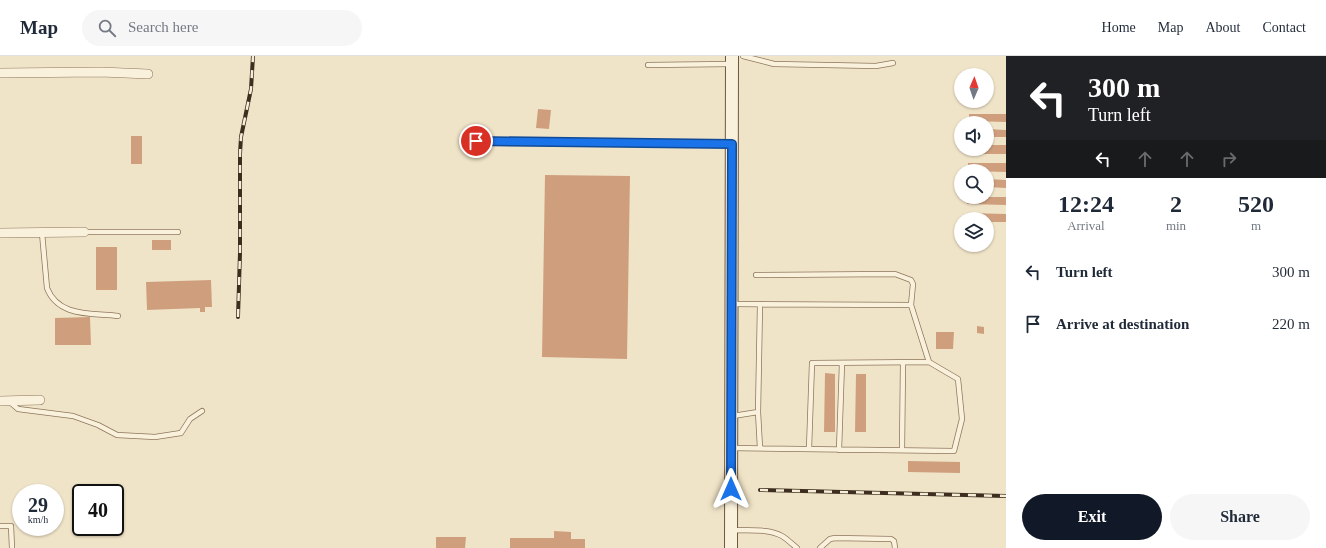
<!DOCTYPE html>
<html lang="en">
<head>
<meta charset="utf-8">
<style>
  body { margin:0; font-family:"Times New Roman",serif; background:#f6f6f7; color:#1f2937; height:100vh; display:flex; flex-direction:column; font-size:15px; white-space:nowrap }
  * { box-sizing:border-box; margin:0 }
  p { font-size:13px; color:#747a83 }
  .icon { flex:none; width:22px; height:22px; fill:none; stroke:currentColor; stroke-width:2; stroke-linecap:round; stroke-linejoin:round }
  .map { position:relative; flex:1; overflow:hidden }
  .side { display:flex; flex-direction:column; background:#fff; width:320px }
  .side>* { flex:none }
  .banner { background:#202124; color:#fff; overflow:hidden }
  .needle { width:26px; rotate:2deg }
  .fabs { position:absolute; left:954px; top:12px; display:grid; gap:8px }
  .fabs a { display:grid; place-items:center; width:40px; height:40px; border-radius:50%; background:#fff; box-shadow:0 1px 3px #0004; font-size:20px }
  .speed { position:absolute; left:12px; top:428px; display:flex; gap:8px; font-size:20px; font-weight:700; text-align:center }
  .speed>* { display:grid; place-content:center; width:52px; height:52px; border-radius:50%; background:#fff; box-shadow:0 1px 3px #0004; line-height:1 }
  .speed small { font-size:10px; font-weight:400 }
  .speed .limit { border:2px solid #111; border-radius:6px; background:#fff; color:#111 }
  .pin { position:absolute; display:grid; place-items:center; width:34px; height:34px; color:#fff; margin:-17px; border:2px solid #fff; border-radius:50%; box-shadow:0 1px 4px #0007 }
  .me { position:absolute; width:44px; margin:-22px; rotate:0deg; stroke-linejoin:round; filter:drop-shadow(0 0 3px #0008) }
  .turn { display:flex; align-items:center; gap:14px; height:84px; padding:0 16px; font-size:18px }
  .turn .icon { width:52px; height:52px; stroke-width:2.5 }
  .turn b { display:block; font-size:28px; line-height:34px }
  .lanes { display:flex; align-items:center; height:38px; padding:0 16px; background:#0003; justify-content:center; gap:20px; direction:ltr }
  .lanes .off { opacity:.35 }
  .eta { display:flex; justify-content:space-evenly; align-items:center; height:68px; text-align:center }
  .eta b { font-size:24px; font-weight:700; line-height:28px }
  .action { display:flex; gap:8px; margin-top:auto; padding:8px 16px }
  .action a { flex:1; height:46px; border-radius:24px; background:#111827; color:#fff; font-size:16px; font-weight:700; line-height:46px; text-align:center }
  .action a+a { background:#f6f6f7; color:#1f2937 }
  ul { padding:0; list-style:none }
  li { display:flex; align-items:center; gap:12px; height:52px; padding:0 16px }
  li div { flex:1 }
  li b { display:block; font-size:15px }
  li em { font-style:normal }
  header { display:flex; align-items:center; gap:24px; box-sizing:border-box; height:56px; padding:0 20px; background:#fff; border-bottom:1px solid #e0e1e3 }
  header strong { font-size:19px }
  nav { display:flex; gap:22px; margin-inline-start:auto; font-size:14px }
  .search { width:280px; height:36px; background:#f6f6f7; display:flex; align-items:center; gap:10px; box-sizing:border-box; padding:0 14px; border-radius:22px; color:#747a83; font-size:15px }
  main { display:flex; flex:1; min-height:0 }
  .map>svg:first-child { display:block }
</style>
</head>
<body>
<header>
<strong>Map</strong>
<div class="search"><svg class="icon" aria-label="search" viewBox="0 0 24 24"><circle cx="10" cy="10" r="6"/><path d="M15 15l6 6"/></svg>Search here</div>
<nav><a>Home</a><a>Map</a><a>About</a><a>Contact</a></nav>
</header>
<main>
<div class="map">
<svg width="1006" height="492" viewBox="0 0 1006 492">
  <rect width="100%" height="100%" fill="#f0e4c8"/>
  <path fill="#cf9f7d" d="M538,53L551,54L549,73L536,72Z
    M969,58H1006V66L969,65Z
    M987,73L1006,74V81H987Z
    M131,80H142V108H131Z
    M987,89H1006V98H968V93H987Z
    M968,107H1006V116L968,115Z
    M545,119L630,120L627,303L542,301Z
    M987,123L1006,124V132L987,131Z
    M967,141H1006V149L967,148Z
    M967,157L1006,158V166H987V163H967Z
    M152,184H171V194H152Z
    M96,191H117V234H96Z
    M211,224L212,251H205V256H200V252L147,254L146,226Z
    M90,261L91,289H55V262Z
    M977,270L984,271V278L977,277Z
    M936,276H954L953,293H936Z
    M825,317L835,318V376H824Z
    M856,318H866V376H855Z
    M908,405L960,406V417L908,416Z
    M554,475L571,476V483H585V492H510V482H554Z
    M436,481H466L465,492H436Z"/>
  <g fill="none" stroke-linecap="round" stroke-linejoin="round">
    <defs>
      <path id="lane" d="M743,0L774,8L876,10L893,7
        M648,9L731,8
        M476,85L730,88
        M84,176H178
        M42,177L47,232C58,261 91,257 118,260
        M756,219L895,218L911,224L913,228L911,249
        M10,346L18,353L73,360L98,369L117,379L155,381L181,377L190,363L202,355
        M758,356L760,392
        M733,360L758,356L760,249
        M731,392L954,395L962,363L958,323L929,306L911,249L733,248
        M809,393L812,307L929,306
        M839,394L842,307
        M902,394L903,307
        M0,470H11L12,492
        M733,474C748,475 768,472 782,480C787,483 792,488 797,492
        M820,492L830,483L835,482L891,483L894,485L895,492"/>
      <path id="street" d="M0,17L101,16L148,18
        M0,177L84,176
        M0,345L40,344"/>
      <path id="secondary" d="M731,492L732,0"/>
    </defs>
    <use href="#lane" stroke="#8d765c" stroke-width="6"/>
    <use href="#street" stroke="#8d765c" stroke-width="10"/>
    <use href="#secondary" stroke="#6f573f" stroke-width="14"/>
    <use href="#lane" stroke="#faf1dc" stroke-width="4.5"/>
    <use href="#street" stroke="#faf1dc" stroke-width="9"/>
    <use href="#secondary" stroke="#faf1dc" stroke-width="12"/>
    <defs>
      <path id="rail" d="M238,261L240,197V98L241,81L251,33L253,0
        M760,434L1006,440"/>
    </defs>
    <use href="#rail" stroke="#3d2e20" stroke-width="4"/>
    <use href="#rail" stroke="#f7eed8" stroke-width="2.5" stroke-dasharray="8" stroke-linecap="butt"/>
  </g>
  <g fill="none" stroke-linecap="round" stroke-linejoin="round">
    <defs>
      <path id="route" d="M476,85L732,88L731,433"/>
    </defs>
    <use href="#route" stroke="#114b97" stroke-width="10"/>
    <use href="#route" stroke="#1a73e8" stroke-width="7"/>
  </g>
</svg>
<div class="fabs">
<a><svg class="needle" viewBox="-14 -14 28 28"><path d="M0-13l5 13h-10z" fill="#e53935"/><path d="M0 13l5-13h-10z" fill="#747a83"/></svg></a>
<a><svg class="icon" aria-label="sound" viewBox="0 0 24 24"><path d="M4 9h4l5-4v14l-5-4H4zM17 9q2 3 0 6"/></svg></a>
<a><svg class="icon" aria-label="search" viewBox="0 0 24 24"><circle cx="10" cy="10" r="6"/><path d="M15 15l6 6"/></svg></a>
<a><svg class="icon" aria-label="layers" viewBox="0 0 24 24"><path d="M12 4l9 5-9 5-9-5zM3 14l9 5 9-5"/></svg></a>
</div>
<div class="speed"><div>29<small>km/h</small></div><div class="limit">40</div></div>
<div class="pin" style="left:476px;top:85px;background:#d93025"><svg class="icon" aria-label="arrive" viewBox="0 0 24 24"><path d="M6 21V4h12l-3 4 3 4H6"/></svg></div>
<svg class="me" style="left:731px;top:433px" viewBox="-20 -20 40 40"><path d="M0-17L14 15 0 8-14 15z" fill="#1a73e8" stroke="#fff" stroke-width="4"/></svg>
</div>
<section class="side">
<div class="banner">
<div class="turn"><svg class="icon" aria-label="left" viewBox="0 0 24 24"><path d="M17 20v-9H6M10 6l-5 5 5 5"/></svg><div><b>300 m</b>Turn left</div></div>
<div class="lanes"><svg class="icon" aria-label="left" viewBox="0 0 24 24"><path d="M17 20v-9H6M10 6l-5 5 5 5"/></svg><svg class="icon off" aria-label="ahead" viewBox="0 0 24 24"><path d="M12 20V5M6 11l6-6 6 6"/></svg><svg class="icon off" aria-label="ahead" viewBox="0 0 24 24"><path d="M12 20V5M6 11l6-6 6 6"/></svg><svg class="icon off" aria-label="right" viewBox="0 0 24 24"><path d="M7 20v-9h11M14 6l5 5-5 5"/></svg></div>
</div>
<div class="eta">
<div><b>12:24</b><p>Arrival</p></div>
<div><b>2</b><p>min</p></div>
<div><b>520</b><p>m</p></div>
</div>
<ul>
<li><svg class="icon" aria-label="left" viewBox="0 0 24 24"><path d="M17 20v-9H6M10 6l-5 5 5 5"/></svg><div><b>Turn left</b></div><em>300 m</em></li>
<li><svg class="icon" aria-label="arrive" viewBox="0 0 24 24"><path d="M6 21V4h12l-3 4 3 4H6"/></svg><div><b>Arrive at destination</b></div><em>220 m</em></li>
</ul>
<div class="action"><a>Exit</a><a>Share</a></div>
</section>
</main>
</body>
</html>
